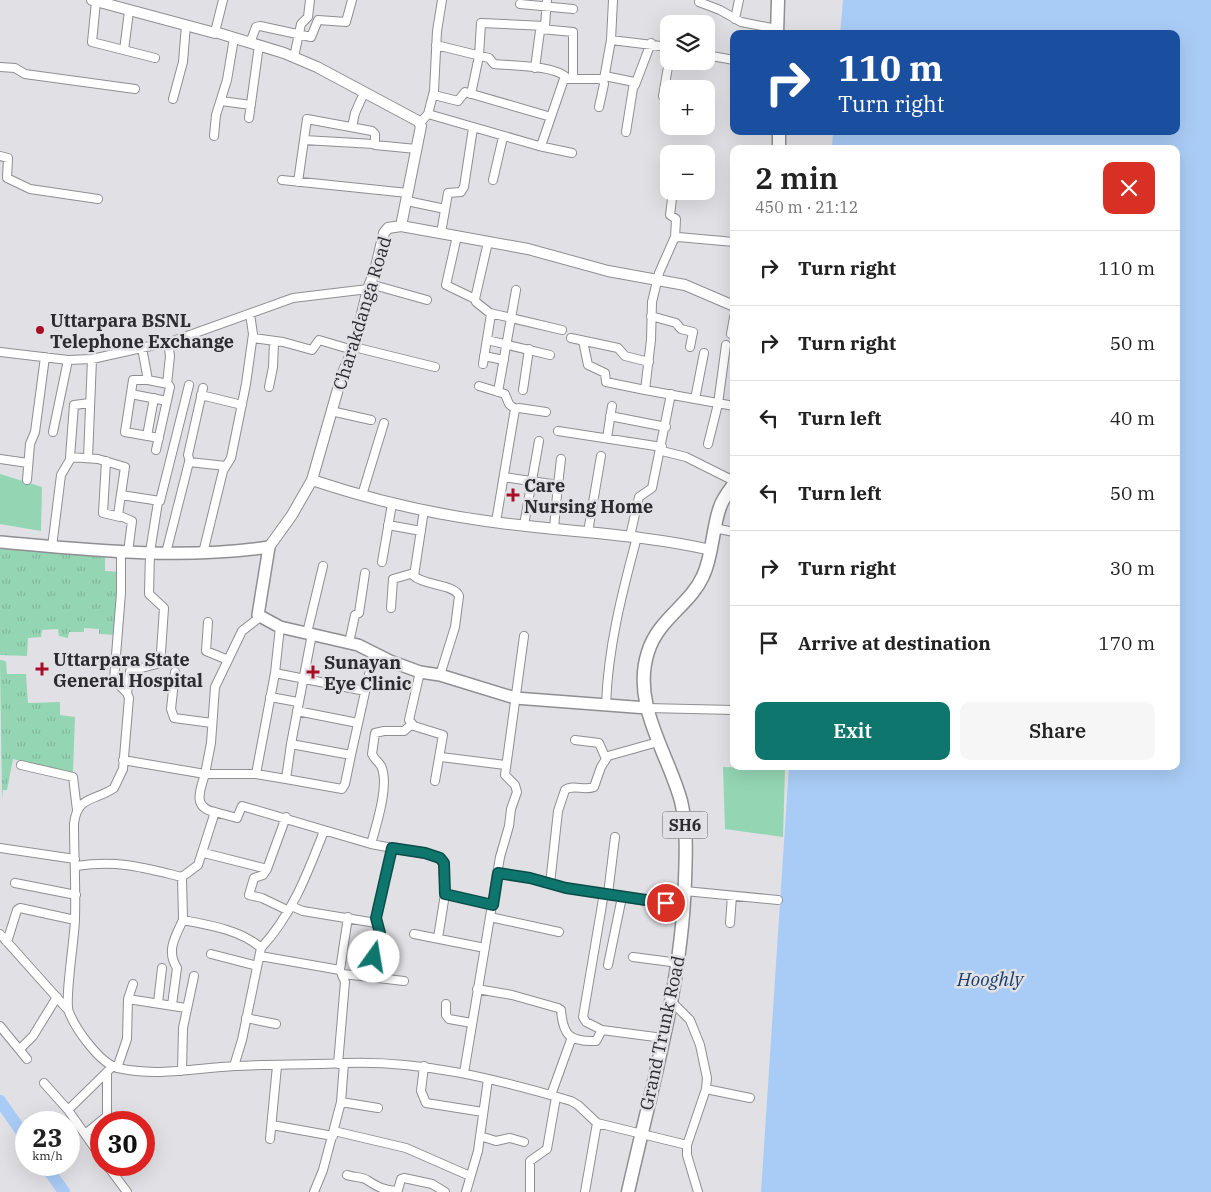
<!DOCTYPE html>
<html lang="en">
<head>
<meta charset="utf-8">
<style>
  body { margin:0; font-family:"IBM Plex Serif",serif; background:#f6f6f6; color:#222; height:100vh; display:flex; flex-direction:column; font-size:19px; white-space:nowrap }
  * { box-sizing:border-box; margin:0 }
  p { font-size:16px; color:#767676 }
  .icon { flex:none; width:28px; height:28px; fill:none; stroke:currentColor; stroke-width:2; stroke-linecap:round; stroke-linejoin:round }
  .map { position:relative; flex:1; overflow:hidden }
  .side { position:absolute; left:730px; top:145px; width:450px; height:625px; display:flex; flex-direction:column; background:#fff; border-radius:10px; box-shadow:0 5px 20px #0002 }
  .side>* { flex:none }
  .banner { position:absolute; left:730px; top:30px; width:450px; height:105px; border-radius:10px; box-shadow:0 5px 20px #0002; background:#1a4fa0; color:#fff; overflow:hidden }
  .controls { position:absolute; left:660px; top:15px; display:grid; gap:10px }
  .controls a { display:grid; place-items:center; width:55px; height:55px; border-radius:10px; background:#fff; box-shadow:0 5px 20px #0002; font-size:25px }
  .speed { position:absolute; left:15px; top:1111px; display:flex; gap:10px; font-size:25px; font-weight:700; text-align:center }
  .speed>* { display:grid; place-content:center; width:65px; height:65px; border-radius:50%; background:#fff; box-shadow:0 5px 20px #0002; line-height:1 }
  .speed small { font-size:12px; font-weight:400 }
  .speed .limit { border:8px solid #d22; background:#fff; color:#111 }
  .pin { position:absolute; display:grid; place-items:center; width:42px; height:42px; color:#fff; margin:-21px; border:2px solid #fff; border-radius:50%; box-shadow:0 1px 5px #0007 }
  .me { position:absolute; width:55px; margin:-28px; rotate:13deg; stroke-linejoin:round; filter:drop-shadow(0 0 4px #0008) }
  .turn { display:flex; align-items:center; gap:18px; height:105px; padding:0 25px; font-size:22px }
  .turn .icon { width:65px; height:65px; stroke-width:2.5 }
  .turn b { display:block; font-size:35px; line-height:42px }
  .round { display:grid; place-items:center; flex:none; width:52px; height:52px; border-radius:10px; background:#f6f6f6 }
  .headline { display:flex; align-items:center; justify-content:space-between; height:85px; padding:0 25px }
  h1 { font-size:30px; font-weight:600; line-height:38px }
  .cta { display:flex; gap:10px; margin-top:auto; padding:10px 25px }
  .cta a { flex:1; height:58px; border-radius:10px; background:#0f766e; color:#fff; font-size:20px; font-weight:600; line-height:58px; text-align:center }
  .cta a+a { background:#f6f6f6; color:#222 }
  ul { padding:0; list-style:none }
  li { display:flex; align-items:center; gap:15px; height:75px; padding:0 25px; border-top:1px solid #e0e0e0 }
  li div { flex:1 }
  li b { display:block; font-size:19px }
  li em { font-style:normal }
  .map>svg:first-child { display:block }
</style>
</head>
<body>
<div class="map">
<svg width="1211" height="1192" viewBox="0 0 1211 1192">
  <defs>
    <pattern id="park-tufts" width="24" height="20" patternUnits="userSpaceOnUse" patternTransform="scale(1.25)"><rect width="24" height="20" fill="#94d6b4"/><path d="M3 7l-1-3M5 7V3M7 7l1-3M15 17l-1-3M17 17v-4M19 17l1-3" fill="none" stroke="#80b89b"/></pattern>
  </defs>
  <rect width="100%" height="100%" fill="#e1e1e5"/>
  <path fill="url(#park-tufts)" d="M0,543L105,553V571L120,572L117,635L99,634V629L84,628V632H69L68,638L59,636L58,629L42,630L41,637L28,638L27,656L0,655Z
    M0,660L6,661L7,674H26L28,703L60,702V715L75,717L73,773L13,759L7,790H3L2,799Z"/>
  <path fill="#94d6b4" d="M0,474L42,487L41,531L0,524Z
    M723,767L785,768L783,837L725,829Z"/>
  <path fill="#a9ccf6" d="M843,0H1211V1192H761L789,766H1176V149H832L833,131H1176V34H840Z"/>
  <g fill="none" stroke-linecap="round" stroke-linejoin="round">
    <path stroke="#a9ccf6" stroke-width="12" d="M0,1101L26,1138
      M45,1165L64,1192"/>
    <defs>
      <path id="minor" d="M96,2L92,42L155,58
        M699,2L720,10L741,22L777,29
        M520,4L573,9
        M735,19L739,0
        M541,29L573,32V79
        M215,32L223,0
        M611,40L613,0
        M250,43L256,27L260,26L311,37L318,20L346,22L352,0
        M436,45L489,58L494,64C512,66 555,65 567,78
        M124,50L129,11
        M706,55L734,60
        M294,57L301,24L308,17L310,0
        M0,67L15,68L25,74L135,89
        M535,68L540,31L545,26L547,0
        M605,76L634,82L626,132
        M635,85L651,43
        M471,94L479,56L481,23L545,26
        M434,95L458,101L465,92L551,117
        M663,96L669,61
        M173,99L183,62L186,25
        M221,101L251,105
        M599,107L604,84L603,81
        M428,114L434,91L437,31L442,0
        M249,118L259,45
        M420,123L428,114L539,146L542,143L564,79H604L611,40L669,47
        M352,127L355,113L364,93
        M214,136L216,115L227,80L234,38
        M304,140L374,144
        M539,146L572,153
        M0,156L8,158L7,178L30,189L98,199
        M282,180L408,193
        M493,180L503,137
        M298,182L307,119L372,131L375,134V145L416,149
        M673,191L670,215L676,219L675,238
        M407,201L445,209
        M441,233L448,193L461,192L464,187L473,128
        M457,236L446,285L475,299
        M734,242L678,237L674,239L659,273L652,302L651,340L645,390L734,406
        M370,284L427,300
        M490,313L562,330
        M651,316L676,323L681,329L693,332L690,347
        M731,334L734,317
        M253,338L283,342L312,350L319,340L353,350
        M571,338L618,348L625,356L649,362
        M487,340L550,355
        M583,341L588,365L605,373L606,382L645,390
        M354,347L435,367
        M142,348L148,380L168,384L170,387L156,450
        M0,352L68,360L92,359L173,341L293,298L368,289
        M484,356L504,360
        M483,364L491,314L476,302L475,299L488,242
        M148,380H133L125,432L159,438
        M167,384L170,356L168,342
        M479,386L505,394L509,404L515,409
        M269,387L273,367L274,342
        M523,390L529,349
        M498,392L516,290
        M131,394L167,401
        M201,395L242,405
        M695,399L704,353
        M90,403L74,405L70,457L98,459L125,467L118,515L132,521L128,552
        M331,411L371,420
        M610,416L666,427
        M558,431L662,447
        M53,432L68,360
        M147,436L154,398
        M607,438L612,406
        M708,444L718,404L726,345
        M662,451L686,457L734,481
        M88,458L92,359
        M0,459L28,463
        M106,461L103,513L120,517
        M190,462L188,455L203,388
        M504,477L558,485L561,459
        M27,480L30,444L35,432L45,357
        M121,495L160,501L189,385
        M362,495L384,423
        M424,510L414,576C425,586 455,584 459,596L455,627L440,675
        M496,522L515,409L519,408L546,412
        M388,525L421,531
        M524,525L539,441
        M554,528L558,485
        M714,528L734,532
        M588,532L601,456
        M630,536L639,497L652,488L671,394
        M52,547L61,475L71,458
        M121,551V593L114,680L127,693L129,698L123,769L114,788C96,801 77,795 74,824C74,855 76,887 75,918C75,937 64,1000 69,1012C75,1028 100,1064 118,1068C157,1077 196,1068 235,1066C271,1064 308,1065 344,1063C422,1060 496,1079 571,1101L578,1105L597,1123L687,1145
        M166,553L189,462L226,466
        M203,553L223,471L231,458L246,384L253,334L250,314
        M382,562L392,504
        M391,608L393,579L414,573
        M260,617L242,631L215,687L211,743L205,774H256L286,779L291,744L351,755L374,652
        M208,622L206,651L228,660
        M307,633L323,566
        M349,643L355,615L359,613L365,573
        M175,672L171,709L174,718L212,723
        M420,672L409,720L414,726L443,735L435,781
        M275,673L365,691
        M127,693L130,671L157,664L161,652L164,608L149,594L150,552L158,502
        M270,697L298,702
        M606,705C608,647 622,593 637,537
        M647,708L734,710
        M297,711L358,723
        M575,740L599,743L606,759
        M291,744L312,634
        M441,757L505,765
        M123,760L205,774C200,790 192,808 215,812
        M21,765L73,777L77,810
        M256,774L275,673L280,627
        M286,779L342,789L345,784L351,755
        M371,844C376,826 390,784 381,766C379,762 374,759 372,754L375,733L384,731H404L412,724
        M0,848L75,859
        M204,853L267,869L286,817
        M76,866C119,860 141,867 182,877
        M267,869L263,875L254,878L249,895L262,898L287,910
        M498,873L530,878L566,888L683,907
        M15,883L76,895
        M550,884L558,811L565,790C573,784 584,791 594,787L601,767L608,756L658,742
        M685,891L778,900
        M608,894L615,837
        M291,906L303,911L376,923
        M490,917L559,932
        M730,923L732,896
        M0,934L68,1010
        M414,934L485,948
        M438,938L445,894
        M7,942L17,910L20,908L75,920
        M261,948C292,915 308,872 324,831
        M211,954L257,966
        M260,956L340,970L345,982L338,1064
        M633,957L679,963
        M608,965L622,897
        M340,970L348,917
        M343,974L404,981
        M370,976L380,933L376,918L392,849
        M477,989L512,995L558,1008L561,1010C563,1035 569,1042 596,1041L602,1030L663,1038
        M128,999L186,1008
        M672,1002L690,1020L700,1045L707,1078L706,1089L687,1145V1155L698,1192
        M158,1003L162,968
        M446,1004V1015L449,1019L472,1023
        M172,1005L177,968C166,951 175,937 183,920
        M246,1018L276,1024
        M0,1026L27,1059
        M602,1030L586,1022L583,1017L604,893
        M20,1049L33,1036L57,997
        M234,1066L242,1040L261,948C241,930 209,925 183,920L182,877L198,865L215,812L237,818L242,806L371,844L436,856L443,863L445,894L493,905
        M424,1066L421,1091L426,1103L483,1112
        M117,1068L127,1039L128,999L133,984
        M182,1071L183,1028L194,976
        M464,1073L500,857L509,826L511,809L517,792L515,785L505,775L524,636
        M44,1083L68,1110
        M706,1089L750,1098
        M551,1095L572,1037
        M341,1102L378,1108
        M272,1125L333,1136
        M334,1131L406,1148L470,1176
        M85,1134L107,1116V1072
        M480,1136L496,1141L510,1138L524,1142
        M270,1139L277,1066
        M101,1157L68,1110L113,1066
        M107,1165L127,1192
        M347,1175C352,1177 363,1177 367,1180C376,1186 386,1192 398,1190L401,1179L404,1178L432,1184L445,1192
        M314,1192L323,1170L341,1102L344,1063
        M466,1192L478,1151L488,1079
        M530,1192V1161L547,1149L556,1097
        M585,1192L597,1123"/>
      <path id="tertiary" d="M92,0L215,33
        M215,32L284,53L317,67L418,121L421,126L401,226L388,228L384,233L375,271L368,289L354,347L342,375L312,480L292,515L269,547
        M401,226L528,249L608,271L685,285L734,306
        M312,480C369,499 427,513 486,521C561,532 637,533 711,550"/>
      <path id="secondary" d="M0,542C89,550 180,560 269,547L258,615L280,627L358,645L390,661L420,672L440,675L515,698L647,708"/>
      <path id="primary" d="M777,34L778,0
        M779,131V149
        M628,1192C651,1089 682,986 685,880C686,854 687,826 681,801C668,753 631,704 648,652C658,619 690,605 703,576C713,555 712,529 720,507C723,498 729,491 734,484"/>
    </defs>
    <use href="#minor" stroke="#8e8e93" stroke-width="10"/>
    <use href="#tertiary" stroke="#8e8e93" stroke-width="12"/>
    <use href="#secondary" stroke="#8e8e93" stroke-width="14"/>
    <use href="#primary" stroke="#8e8e93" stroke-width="15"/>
    <use href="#minor" stroke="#fff" stroke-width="8"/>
    <use href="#tertiary" stroke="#fff" stroke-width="10"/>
    <use href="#secondary" stroke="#fff" stroke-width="11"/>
    <use href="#primary" stroke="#fff" stroke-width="12"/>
  </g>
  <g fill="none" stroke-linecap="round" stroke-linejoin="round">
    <defs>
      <path id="route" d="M374,957L380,933L376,918L392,848L425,853L440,858L444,863L445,894L493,905L498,873L530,878L566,888L666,903"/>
    </defs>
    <use href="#route" stroke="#0a4d48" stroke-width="12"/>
    <use href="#route" stroke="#0f766e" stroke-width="9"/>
  </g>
  <g fill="#a70f28" stroke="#e1e1e5" stroke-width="2">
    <circle cx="40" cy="330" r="5"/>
    <path d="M510.5 487.5h5v5h5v5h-5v5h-5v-5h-5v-5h5z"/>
    <path d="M39.5 661.5h5v5h5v5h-5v5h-5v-5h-5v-5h5z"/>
    <path d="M310.5 664.5h5v5h5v5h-5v5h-5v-5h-5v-5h5z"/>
  </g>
  <g text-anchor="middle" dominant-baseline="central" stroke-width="5" stroke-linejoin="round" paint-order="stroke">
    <rect fill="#e1e1e5" stroke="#626265" stroke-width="1" x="662.5" y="811.5" width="45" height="27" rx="4"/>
    <g font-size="16" font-weight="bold" fill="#2c2c2e">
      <text x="685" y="825">SH6</text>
    </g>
    <g font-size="18" fill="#2c2c2e" stroke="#e1e1e5">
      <text transform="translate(362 313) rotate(-73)">Charakdanga Road</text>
      <text transform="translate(662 1033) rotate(-78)">Grand Trunk Road</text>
    </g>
    <g font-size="18" font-weight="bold" fill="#2c2c2e" stroke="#e1e1e5" text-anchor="start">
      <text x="50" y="320">Uttarpara BSNL<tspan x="50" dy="21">Telephone Exchange</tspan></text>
      <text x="524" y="485">Care<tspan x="524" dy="21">Nursing Home</tspan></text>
      <text x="53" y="659">Uttarpara State<tspan x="53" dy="21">General Hospital</tspan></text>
      <text x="324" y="662">Sunayan<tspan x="324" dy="21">Eye Clinic</tspan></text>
    </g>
    <g font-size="19" font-style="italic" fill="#173f6b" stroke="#e1e1e5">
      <text x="990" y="979">Hooghly</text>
    </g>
  </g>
</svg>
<div class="controls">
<a><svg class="icon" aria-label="layers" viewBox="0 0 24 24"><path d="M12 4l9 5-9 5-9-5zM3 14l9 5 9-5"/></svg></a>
<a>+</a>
<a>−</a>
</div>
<div class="speed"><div>23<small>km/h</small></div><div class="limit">30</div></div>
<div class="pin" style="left:666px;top:903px;background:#d93025"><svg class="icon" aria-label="arrive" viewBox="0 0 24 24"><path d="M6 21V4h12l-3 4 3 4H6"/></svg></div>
<svg class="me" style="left:374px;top:957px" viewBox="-20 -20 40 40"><circle r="19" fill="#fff"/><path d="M0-13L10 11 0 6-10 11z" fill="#0f766e"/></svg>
<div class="banner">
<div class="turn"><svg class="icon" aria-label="right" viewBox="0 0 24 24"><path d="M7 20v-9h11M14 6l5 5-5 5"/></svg><div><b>110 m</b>Turn right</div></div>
</div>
<section class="side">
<div class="headline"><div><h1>2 min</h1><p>450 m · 21:12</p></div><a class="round" style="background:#d93025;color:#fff"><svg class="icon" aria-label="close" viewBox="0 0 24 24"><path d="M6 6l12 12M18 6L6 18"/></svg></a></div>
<ul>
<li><svg class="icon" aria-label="right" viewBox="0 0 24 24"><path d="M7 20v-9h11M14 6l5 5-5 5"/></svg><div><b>Turn right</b></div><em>110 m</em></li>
<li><svg class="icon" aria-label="right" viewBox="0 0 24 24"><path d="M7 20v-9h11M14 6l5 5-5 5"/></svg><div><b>Turn right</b></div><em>50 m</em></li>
<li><svg class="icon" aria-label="left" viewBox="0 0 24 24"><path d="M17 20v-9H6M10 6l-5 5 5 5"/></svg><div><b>Turn left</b></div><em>40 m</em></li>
<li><svg class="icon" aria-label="left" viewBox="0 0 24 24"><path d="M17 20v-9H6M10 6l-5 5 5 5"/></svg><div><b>Turn left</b></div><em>50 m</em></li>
<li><svg class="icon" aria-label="right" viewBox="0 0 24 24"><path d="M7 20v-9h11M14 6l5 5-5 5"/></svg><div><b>Turn right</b></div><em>30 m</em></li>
<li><svg class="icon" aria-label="arrive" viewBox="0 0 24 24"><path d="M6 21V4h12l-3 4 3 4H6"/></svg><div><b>Arrive at destination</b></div><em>170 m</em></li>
</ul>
<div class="cta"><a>Exit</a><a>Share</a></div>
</section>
</div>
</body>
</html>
